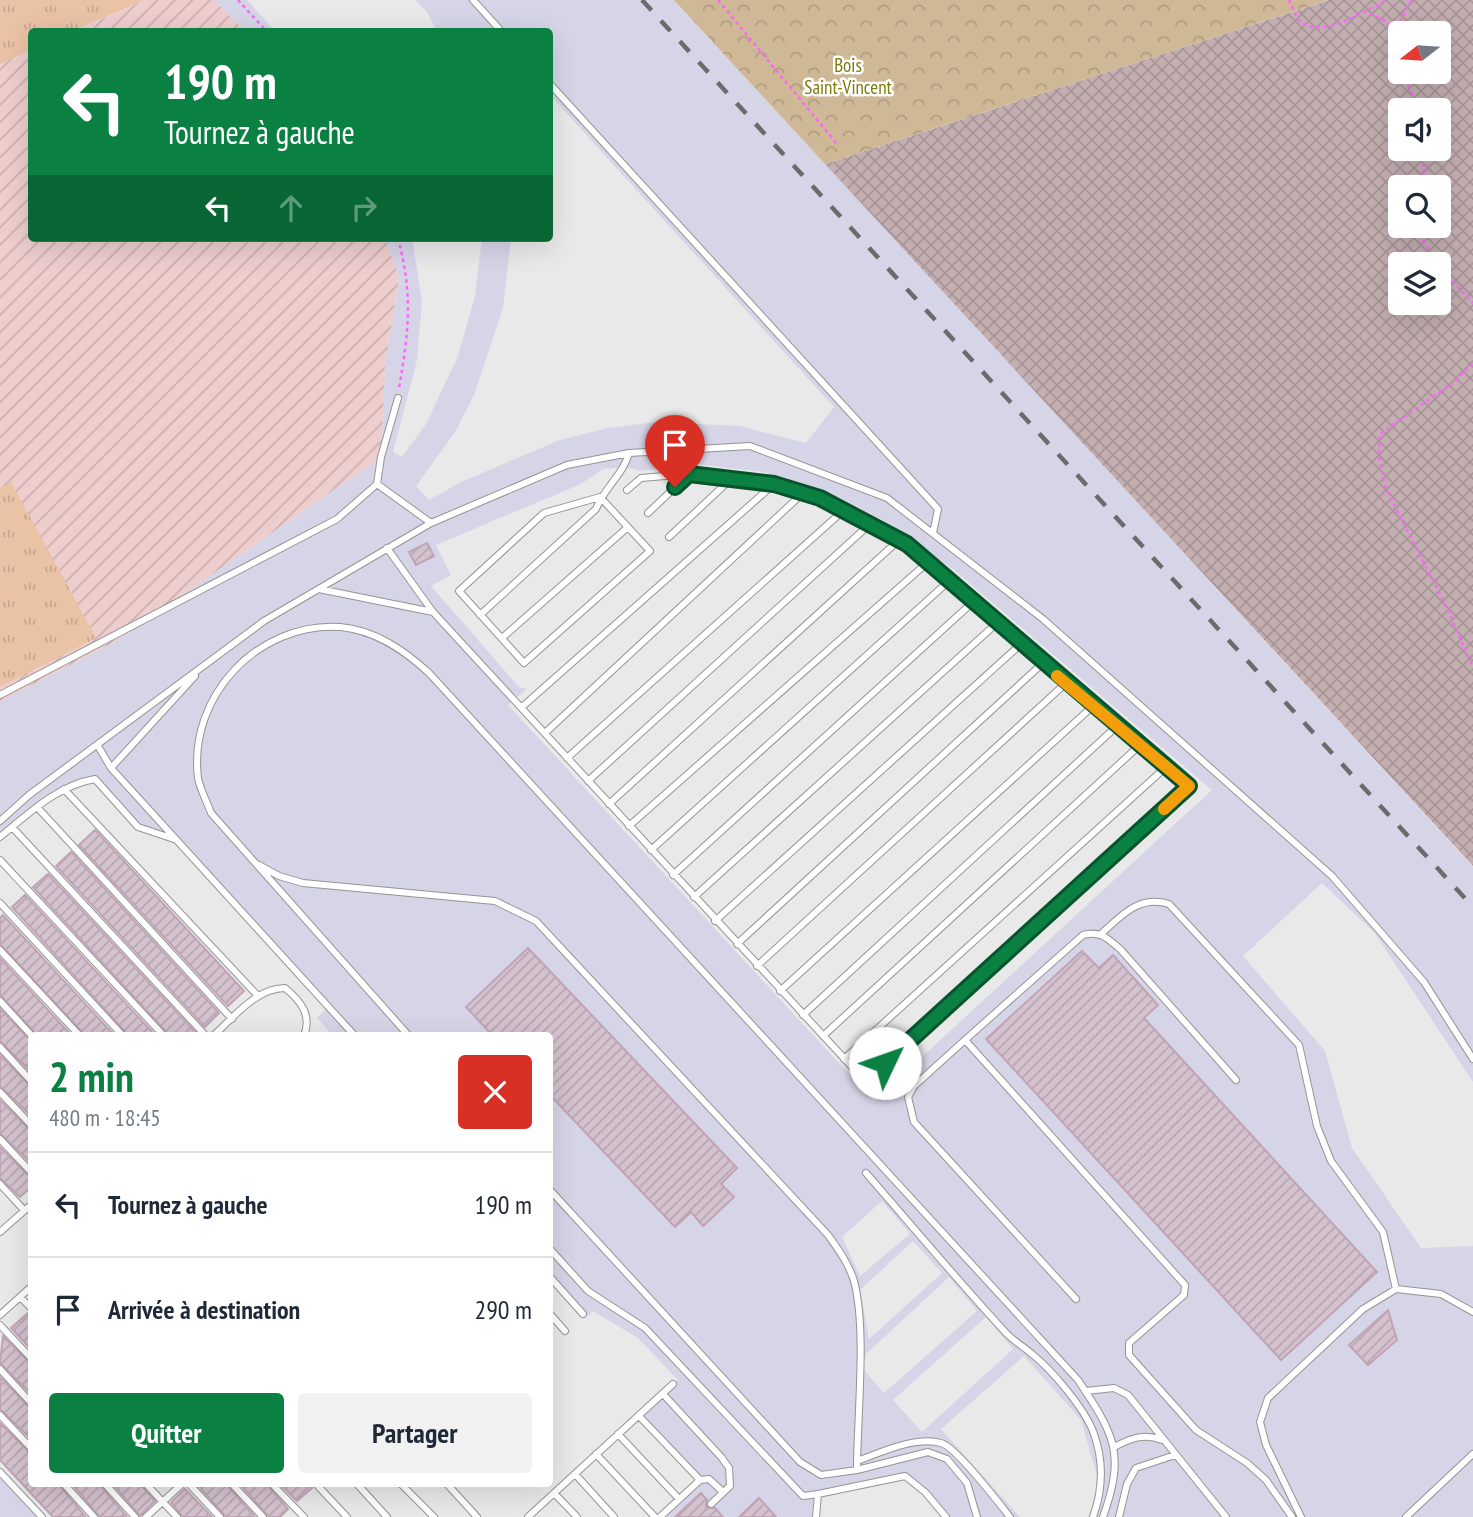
<!DOCTYPE html>
<html lang="fr">
<head>
<meta charset="utf-8">
<style>
  body { margin:0; font-family:"PT Sans Narrow",sans-serif; background:#f2f2f3; color:#1f2937; height:100vh; display:flex; flex-direction:column; font-size:26px; white-space:nowrap }
  * { box-sizing:border-box; margin:0 }
  p { font-size:23px; color:#747a83 }
  .icon { flex:none; width:38px; height:38px; fill:none; stroke:currentColor; stroke-width:2; stroke-linecap:round; stroke-linejoin:round }
  .map { position:relative; flex:1; overflow:hidden }
  .details { position:absolute; left:28px; top:1032px; width:525px; height:455px; display:flex; flex-direction:column; background:#fff; border-radius:7px; box-shadow:0 7px 28px #0002 }
  .details>* { flex:none }
  .banner { position:absolute; left:28px; top:28px; width:525px; height:214px; border-radius:7px; box-shadow:0 7px 28px #0002; background:#0b8043; color:#fff; overflow:hidden }
  .needle { width:46px; rotate:253deg }
  .buttons { position:absolute; left:1388px; top:21px; display:grid; gap:14px }
  .buttons a { display:grid; place-items:center; width:63px; height:63px; border-radius:7px; background:#fff; box-shadow:0 7px 28px #0002; font-size:35px }
  .pin { position:absolute; display:grid; place-items:center; width:60px; height:60px; color:#fff; margin:-72px -30px; border-radius:50% 50% 50% 0; rotate:-45deg; box-shadow:0 0 7px #0007 }
  .pin .icon { rotate:45deg }
  .me { position:absolute; width:77px; margin:-38px; rotate:48deg; stroke-linejoin:round; filter:drop-shadow(0 0 5px #0008) }
  .turn { display:flex; align-items:center; gap:24px; height:147px; padding:0 21px; font-size:32px }
  .turn .icon { width:91px; height:91px; stroke-width:2.5 }
  .turn b { display:block; font-size:49px; line-height:60px }
  .lanes { display:flex; align-items:center; height:66px; padding:0 21px; background:#0003; justify-content:center; gap:35px; direction:ltr }
  .lanes .off { opacity:.35 }
  .round { display:grid; place-items:center; flex:none; width:74px; height:74px; border-radius:7px; background:#f2f2f3 }
  .headline { display:flex; align-items:center; justify-content:space-between; height:119px; padding:0 21px }
  h1 { font-size:42px; font-weight:700; line-height:52px; color:#0b8043 }
  .button { display:flex; gap:14px; margin-top:auto; padding:14px 21px }
  .button a { flex:1; height:80px; border-radius:7px; background:#0b8043; color:#fff; font-size:28px; font-weight:700; line-height:80px; text-align:center }
  .button a+a { background:#f2f2f3; color:#1f2937 }
  ul { padding:0; list-style:none }
  li { display:flex; align-items:center; gap:21px; height:105px; padding:0 21px; border-top:2px solid #e0e1e3 }
  li div { flex:1 }
  li b { display:block; font-size:26px }
  li em { font-style:normal }
  .map>svg:first-child { display:block }
</style>
</head>
<body>
<div class="map">
<svg width="1473" height="1517" viewBox="0 0 1473 1517">
  <defs>
    <pattern id="construction-cross-hatch" width="8" height="8" patternUnits="userSpaceOnUse" patternTransform="scale(1.75)"><rect width="8" height="8" fill="#c3aeb0"/><path d="M0 0l8 8M0 8l8-8" fill="none" stroke="#a79597"/></pattern>
    <pattern id="farmland-furrows" width="10" height="10" patternUnits="userSpaceOnUse" patternTransform="scale(1.75)"><rect width="10" height="10" fill="#eecdcd"/><path d="M-1 1l2-2M0 10L10 0M9 11l2-2" fill="none" stroke="#ccb0b0"/></pattern>
    <pattern id="grass-tufts" width="24" height="20" patternUnits="userSpaceOnUse" patternTransform="scale(1.75)"><rect width="24" height="20" fill="#eac2a6"/><path d="M3 7l-1-3M5 7V3M7 7l1-3M15 17l-1-3M17 17v-4M19 17l1-3" fill="none" stroke="#c8a68e"/></pattern>
    <pattern id="forest-crowns" width="20" height="18" patternUnits="userSpaceOnUse" patternTransform="scale(1.75)"><rect width="20" height="18" fill="#ceb896"/><path d="M2 6a3 3 0 1 1 6 0M12 15a3 3 0 1 1 6 0" fill="none" stroke="#b09e81"/></pattern>
    <pattern id="building-hatch" width="6" height="6" patternUnits="userSpaceOnUse" patternTransform="scale(1.75)"><rect width="6" height="6" fill="#d5c2cf"/><path d="M-1 1l2-2M0 6l6-6M5 7l2-2" fill="none" stroke="#b6a6b1"/></pattern>
  </defs>
  <rect width="100%" height="100%" fill="#eee2e7"/>
  <path fill="#d6d4e7" fill-rule="evenodd" d="M214,0H674L1473,867V1517H0V702L116,641L381,457L385,366L399,277L385,238H550V32L245,31ZM32,1036H550V1484H32Z"/>
  <path fill="url(#construction-cross-hatch)" fill-rule="evenodd" d="M1329,0H1473V866L825,164ZM1400,33H1438V72H1400ZM1400,110H1438V149H1400ZM1400,187H1438V226H1400ZM1400,264H1438V303H1400Z"/>
  <path fill="url(#farmland-furrows)" d="M144,0H214L245,31L73,32Z
    M31,50L32,238H385L399,277L385,366L381,457L116,641L0,702V64Z"/>
  <path fill="url(#grass-tufts)" d="M0,0H144L73,31L32,32L31,50L0,64Z
    M11,482L96,638L0,687V488Z"/>
  <path fill="url(#forest-crowns)" d="M674,0H1328L825,164Z"/>
  <path fill="#e9e9e9" d="M247,0H415L427,12L437,31H275Z
    M550,95L834,407L806,443L740,426L656,422L608,428L560,440L461,482L429,500L416,486L455,432L474,395L503,308L511,238H550Z
    M412,238H482L475,296L458,356L426,424L402,457L393,452L417,360L422,301Z
    M697,464L763,472L831,493L889,524L954,570L1212,790L874,1101L508,705L527,689L519,687L431,586L451,575L436,545L581,484L603,469L625,467L641,471Z
    M95,779L138,827L176,839L328,1007L317,1018L333,1036H32V1484H550V1277L583,1314L589,1315L593,1311L638,1338L678,1380L639,1416L700,1480L660,1517H42L0,1472V837L64,789Z
    M1322,883L1374,932L1473,1082V1246L1421,1248L1352,1148L1325,1051L1243,956Z
    M882,1201L910,1234L860,1276L842,1237Z
    M913,1241L942,1273L869,1339L860,1290Z
    M949,1277L977,1311L884,1393L862,1368L866,1354Z
    M986,1317L1013,1349L922,1432L893,1400Z
    M1024,1356L1081,1420L1100,1486L1088,1517H1020L941,1429Z
    M905,1476L946,1517H816L818,1494Z"/>
  <path fill="url(#building-hatch)" stroke="#c0a4b6" stroke-width="2" d="M427,543L434,556L416,565L409,552Z
    M95,830L244,991L228,1006L79,845Z
    M71,852L219,1013L205,1027L56,866Z
    M48,874L197,1034L195,1036H170L33,887Z
    M25,895L156,1036H129L12,907Z
    M3,915L115,1036H86L0,944V918Z
    M528,948L737,1168L721,1184L734,1197L703,1226L691,1212L675,1227L550,1095V1036H493L466,1007Z
    M1082,951L1099,968L1113,955L1158,1005L1144,1018L1377,1272L1281,1360L986,1039Z
    M0,958L72,1036H38L0,995Z
    M0,1009L32,1042V1073L0,1041Z
    M0,1055L32,1088V1117L0,1086Z
    M0,1100L32,1132V1164L0,1133Z
    M0,1147L32,1179V1186L20,1197L0,1178Z
    M1388,1310L1397,1340L1368,1365L1349,1345Z
    M28,1313L32,1315V1350L11,1328Z
    M3,1336L32,1365V1395L0,1363Z
    M0,1377L32,1410V1440L0,1409Z
    M0,1423L32,1455V1484H58L86,1517H53L0,1460Z
    M72,1484H99L127,1517H100Z
    M113,1484H140L155,1501L140,1516Z
    M197,1484H226L255,1517H226Z
    M240,1484H266L288,1509L280,1517H269Z
    M280,1484H310L312,1488L297,1501Z
    M185,1489L212,1517H183L171,1502Z
    M701,1493L707,1500L706,1507L715,1508L723,1517H675Z
    M759,1498L776,1517H739Z"/>
  <g fill="none" stroke-linecap="round" stroke-linejoin="round">
    <defs>
      <path id="lane" d="M473,0L502,32
        M550,84L938,509L933,533
        M377,484L381,457L398,398
        M627,490L641,478L689,474L774,484
        M600,497L650,551L524,663L459,591L544,513Z
        M648,513L689,474
        M669,537L732,478
        M387,548L433,612L865,1081L1189,786L907,544L820,498L774,484L522,707
        M319,589L433,612
        M480,615L596,509C604,488 623,475 629,453
        M502,638L628,527
        M0,695L337,519L377,484L431,523
        M545,733L803,493
        M98,746L111,768L355,1036
        M567,758L844,510
        M111,768L195,676
        M588,781L870,524
        M64,789L258,996
        M609,804L899,540
        M37,807L232,1019
        M0,821L29,795L264,621L431,523L567,465L629,453L750,446L887,498L1043,619L1332,876L1424,982L1473,1059
        M629,826L928,562
        M12,827L206,1036
        M0,837C28,814 58,785 95,779L138,827L174,839
        M651,850L949,581
        M0,860L164,1036
        M259,865L279,876L303,883L495,901L536,921L828,1235C838,1249 849,1264 854,1281C867,1329 857,1417 857,1470
        M673,875L973,602
        M694,897L997,623
        M0,903L123,1036
        M715,921L1021,644
        M1101,934C1122,915 1139,895 1169,904L1299,1045L1317,1126L1331,1161L1383,1232L1396,1289
        M737,944L1043,663
        M0,950L80,1036
        M757,966L1066,683
        M780,991L1093,706
        M0,1001L32,1036
        M803,1015L1117,726
        M213,1036C233,1018 256,988 285,988C301,1001 312,1015 304,1036
        M409,1036L211,813C207,802 200,789 198,778C188,696 258,622 340,627C375,630 404,650 429,673L1078,1380C1114,1434 1126,1453 1103,1517
        M823,1036L1140,745
        M965,1040L914,1086L908,1097L914,1122L1076,1299
        M0,1047L32,1082
        M844,1059L1166,767
        M1236,1080L1121,950C1108,939 1101,930 1083,935L965,1040L1185,1285L1184,1295L1129,1343V1355L1196,1430L1247,1463L1266,1480L1292,1517
        M0,1092L32,1126
        M0,1139L32,1173
        M866,1173C913,1227 959,1282 1007,1334C1015,1342 1024,1347 1032,1354C1052,1370 1086,1410 1094,1434C1104,1462 1103,1489 1093,1517
        M0,1184L24,1210
        M550,1190L800,1462L821,1475L857,1470L928,1452L947,1459L967,1483L977,1517
        M0,1232L32,1204
        M550,1249L588,1291L645,1328L803,1496L818,1494
        M550,1277L583,1314
        M20,1297L32,1309
        M550,1314L565,1331
        M0,1315L32,1286
        M0,1325L32,1359
        M0,1369L32,1404
        M1086,1391L1114,1388L1128,1395L1226,1517
        M663,1394L722,1458L729,1468L730,1486L711,1504
        M0,1415L32,1449
        M639,1416L700,1480
        M618,1434L679,1499
        M1116,1446C1132,1438 1145,1433 1162,1440
        M596,1454L655,1517
        M857,1461C882,1452 915,1436 941,1443C956,1447 998,1502 1010,1517
        M0,1472L42,1517
        M575,1474L614,1517
        M64,1484L94,1517
        M105,1484L135,1517
        M146,1484L177,1517
        M189,1484L220,1517
        M232,1484L263,1517
        M272,1484L304,1517
        M316,1484L347,1517
        M357,1484L387,1517
        M401,1484L434,1517
        M447,1484L477,1517
        M554,1493L577,1517
        M146,1517L182,1484
        M528,1517L673,1384
        M660,1517L700,1480L709,1479L723,1492
        M816,1517L818,1494L905,1476L925,1492L946,1517
        M1119,1517L1127,1484L1136,1468L1175,1455
        M1301,1517L1266,1445L1260,1422L1268,1398L1363,1309L1396,1289L1441,1294L1473,1312
        M1406,1517L1473,1454"/>
    </defs>
    <use href="#lane" stroke="#949494" stroke-width="8"/>
    <path stroke="#fc66fb" stroke-width="2.5" stroke-dasharray="3.5 3.5" stroke-linecap="butt" d="M238,0L267,32
      M718,0L838,145
      M1289,0C1292,6 1295,15 1299,20C1321,42 1366,9 1387,0
      M1363,11L1386,21L1396,33
      M1400,63C1392,38 1398,21 1412,0
      M1403,72L1418,110
      M1423,149L1424,187
      M1424,226L1423,240L1437,264
      M398,238C413,294 409,331 399,388
      M1438,266L1473,303
      M1473,364L1450,385L1380,434L1379,457L1386,489L1443,600L1473,667"/>
    <use href="#lane" stroke="#fff" stroke-width="6"/>
    <path stroke="#6b6b6b" stroke-width="4.5" stroke-dasharray="14 14" stroke-linecap="butt" d="M642,0L1473,907"/>
  </g>
  <g fill="none" stroke-linecap="round" stroke-linejoin="round">
    <defs>
      <path id="route" d="M675,487L689,474L774,484L820,498L907,544L1189,786L885,1063"/>
    </defs>
    <use href="#route" stroke="#07532c" stroke-width="18"/>
    <use href="#route" stroke="#0b8043" stroke-width="12"/>
    <path stroke="#f59e0b" stroke-width="12" d="M1057,676L1189,786L1164,809"/>
  </g>
  <g text-anchor="middle" dominant-baseline="central" stroke-width="5" stroke-linejoin="round" paint-order="stroke">
    <g font-size="19" fill="#7c7a0a" stroke="#fff">
      <text x="848" y="65">Bois<tspan x="848" dy="22">Saint-Vincent</tspan></text>
    </g>
  </g>
</svg>
<div class="buttons">
<a><svg class="needle" viewBox="-14 -14 28 28"><path d="M0-13l5 13h-10z" fill="#e53935"/><path d="M0 13l5-13h-10z" fill="#747a83"/></svg></a>
<a><svg class="icon" aria-label="sound" viewBox="0 0 24 24"><path d="M4 9h4l5-4v14l-5-4H4zM17 9q2 3 0 6"/></svg></a>
<a><svg class="icon" aria-label="search" viewBox="0 0 24 24"><circle cx="10" cy="10" r="6"/><path d="M15 15l6 6"/></svg></a>
<a><svg class="icon" aria-label="layers" viewBox="0 0 24 24"><path d="M12 4l9 5-9 5-9-5zM3 14l9 5 9-5"/></svg></a>
</div>
<div class="pin" style="left:675px;top:487px;background:#d93025"><svg class="icon" aria-label="arrive" viewBox="0 0 24 24"><path d="M6 21V4h12l-3 4 3 4H6"/></svg></div>
<svg class="me" style="left:885px;top:1063px" viewBox="-20 -20 40 40"><circle r="19" fill="#fff"/><path d="M0-13L10 11 0 6-10 11z" fill="#0b8043"/></svg>
<div class="banner">
<div class="turn"><svg class="icon" aria-label="left" viewBox="0 0 24 24"><path d="M17 20v-9H6M10 6l-5 5 5 5"/></svg><div><b>190 m</b>Tournez à gauche</div></div>
<div class="lanes"><svg class="icon" aria-label="left" viewBox="0 0 24 24"><path d="M17 20v-9H6M10 6l-5 5 5 5"/></svg><svg class="icon off" aria-label="ahead" viewBox="0 0 24 24"><path d="M12 20V5M6 11l6-6 6 6"/></svg><svg class="icon off" aria-label="right" viewBox="0 0 24 24"><path d="M7 20v-9h11M14 6l5 5-5 5"/></svg></div>
</div>
<section class="details">
<div class="headline"><div><h1>2 min</h1><p>480 m · 18:45</p></div><a class="round" style="background:#d93025;color:#fff"><svg class="icon" aria-label="close" viewBox="0 0 24 24"><path d="M6 6l12 12M18 6L6 18"/></svg></a></div>
<ul>
<li><svg class="icon" aria-label="left" viewBox="0 0 24 24"><path d="M17 20v-9H6M10 6l-5 5 5 5"/></svg><div><b>Tournez à gauche</b></div><em>190 m</em></li>
<li><svg class="icon" aria-label="arrive" viewBox="0 0 24 24"><path d="M6 21V4h12l-3 4 3 4H6"/></svg><div><b>Arrivée à destination</b></div><em>290 m</em></li>
</ul>
<div class="button"><a>Quitter</a><a>Partager</a></div>
</section>
</div>
</body>
</html>
